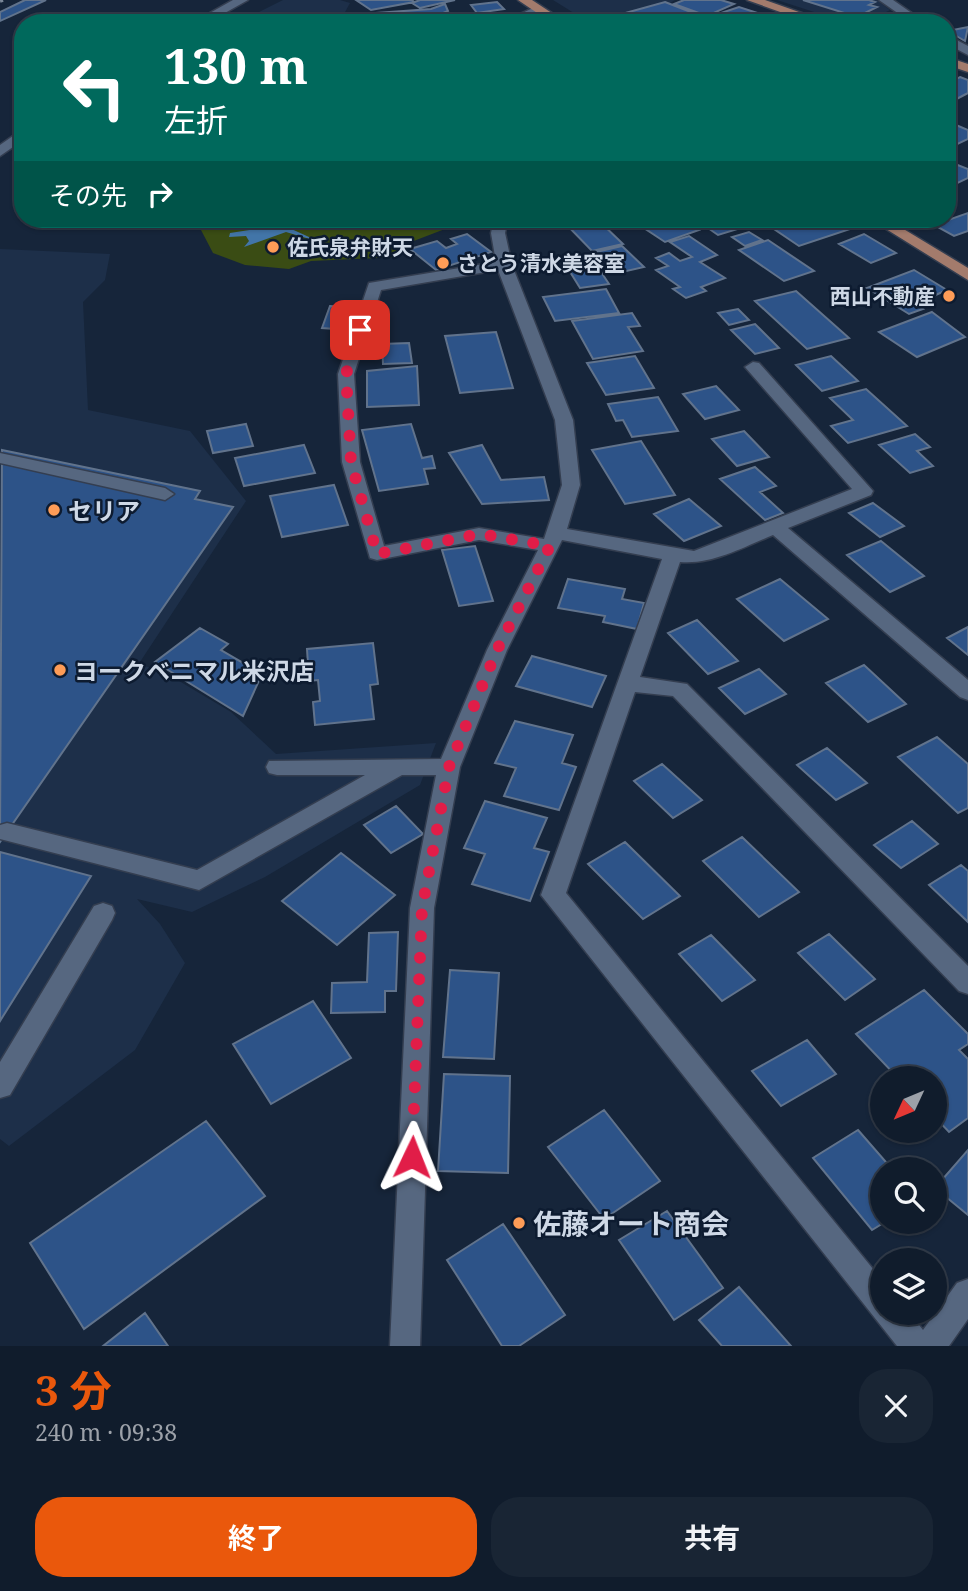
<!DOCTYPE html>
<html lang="ja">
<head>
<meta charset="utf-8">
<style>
  body { margin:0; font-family:"Noto Serif","Noto Sans JP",serif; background:#192534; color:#f1f3f6; height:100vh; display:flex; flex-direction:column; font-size:26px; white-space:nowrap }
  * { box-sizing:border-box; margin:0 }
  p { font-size:23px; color:#9ca1a9 }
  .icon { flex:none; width:38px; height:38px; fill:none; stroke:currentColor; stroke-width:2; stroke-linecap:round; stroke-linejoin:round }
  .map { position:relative; height:1346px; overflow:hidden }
  .drawer { display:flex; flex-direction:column; background:#101c2c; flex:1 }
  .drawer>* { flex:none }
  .hud { position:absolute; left:14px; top:14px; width:942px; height:214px; border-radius:28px; box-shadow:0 2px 5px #0004,0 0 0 2px #303a48; background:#00695c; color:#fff; overflow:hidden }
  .needle { width:46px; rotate:226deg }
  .controls { position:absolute; left:870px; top:1066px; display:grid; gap:14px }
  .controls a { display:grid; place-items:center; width:77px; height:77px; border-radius:50%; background:#101c2c; box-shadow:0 2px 5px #0004,0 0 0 2px #303a48; font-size:35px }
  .pin { position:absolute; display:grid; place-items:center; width:60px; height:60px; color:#fff; margin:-30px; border-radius:14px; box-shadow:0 4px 10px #0006 }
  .me { position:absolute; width:77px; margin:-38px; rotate:2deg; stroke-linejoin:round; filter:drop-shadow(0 0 5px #0008) }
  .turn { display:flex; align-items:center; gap:24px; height:147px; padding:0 35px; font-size:32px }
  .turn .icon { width:91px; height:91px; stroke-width:2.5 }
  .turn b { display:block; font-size:49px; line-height:60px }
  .then { display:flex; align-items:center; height:66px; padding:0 35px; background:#0003; gap:14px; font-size:26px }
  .round { display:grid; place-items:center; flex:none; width:74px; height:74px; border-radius:28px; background:#192534 }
  .headline { display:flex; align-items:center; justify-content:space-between; height:119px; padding:0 35px }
  h1 { font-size:42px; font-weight:700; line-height:52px; color:#ea580c }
  .cta { display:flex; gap:14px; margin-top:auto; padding:14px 35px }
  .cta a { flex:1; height:80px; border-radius:28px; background:#ea580c; color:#fff; font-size:28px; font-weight:700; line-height:80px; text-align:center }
  .cta a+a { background:#192534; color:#f1f3f6 }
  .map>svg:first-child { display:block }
</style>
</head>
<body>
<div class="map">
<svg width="968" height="1346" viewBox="0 0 968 1346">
  <rect width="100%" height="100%" fill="#16253a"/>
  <path fill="#1d2f49" d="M283,0H340L350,3L339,23H237Z
    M553,0H675L670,3L707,17L738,6L775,18L765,23H590Z
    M777,0H877L890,10L865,23H848Z
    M0,249L110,254L105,280L83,302L88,410L190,431L246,501L138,665L159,669L231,712L276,754L436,743L420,785L265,877L192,912L137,899L160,924L185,963L135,1050L9,1146L0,1139Z"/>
  <path fill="#3a4c14" d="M234,219H456L458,224L398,247L399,257L311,261L289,269L245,265L213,253L201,230Z"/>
  <path fill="#4275a8" d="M291,219L287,227L320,242L286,232L244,247L249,241L246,236L229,237L230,233L283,225Z"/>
  <path fill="#2d5388" stroke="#61738c" stroke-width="2" d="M25,0H46L0,21V12Z
    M356,0H412L414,2L371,10Z
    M420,0H455L420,8L412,3Z
    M684,0H721L734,4L707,16L674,4Z
    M803,0H869L875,2L869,5L877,7L857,17Z
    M497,2L504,9L477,13L471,5Z
    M665,2L706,18L739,7L773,18L764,23L600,20Z
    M445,4L448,11L438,15L440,19L383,23L382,19L366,21L363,14L431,9Z
    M968,27L965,41L948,31Z
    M960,77L968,80V93L947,104V84Z
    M956,125L968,130V139L947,149V129Z
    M955,164L968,169V178L947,188V168Z
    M968,213V231L954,236L934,225Z
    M585,219H597L623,244L592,251L565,223Z
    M682,219L699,230L665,242L647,230Z
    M695,219H760L764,221L718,235Z
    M805,219H838L853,228L799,246L774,229Z
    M749,232L762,240L745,246L732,237Z
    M467,234L491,252L436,270L410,249L437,241L446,248L457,244L451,239Z
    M864,234L896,253L871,263L839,244Z
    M689,236L717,255L700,262L725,278L701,287L706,291L686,298L673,289L680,287L656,270L668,266L656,258L669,253L680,261L692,257L670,242Z
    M768,240L814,271L784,281L739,250Z
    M622,246L644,267L618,273L596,252Z
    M595,263L609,284L580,288L567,267Z
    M914,270L947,290L915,304L923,309L909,314L867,288Z
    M606,289L619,313L555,321L543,297Z
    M796,291L849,338L807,349L755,301Z
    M330,306L356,308L349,330L322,328Z
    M738,309L749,320L729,325L718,313Z
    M932,312L965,337L917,357L879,332Z
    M632,313L640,326L628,327L643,351L593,359L572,321Z
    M755,324L779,348L755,354L731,330Z
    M496,332L513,388L460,393L445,336Z
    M409,343L412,363L383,364L382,344Z
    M635,356L654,388L606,395L587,363Z
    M831,356L858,381L822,391L796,365Z
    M417,366L419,405L367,407V371Z
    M716,386L739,410L705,419L683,394Z
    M866,389L907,426L848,443L831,426L853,420L830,398Z
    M658,397L678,431L632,437L623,420L616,421L608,404Z
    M246,424L253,446L213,453L207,431Z
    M411,424L422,458L432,456L435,468L424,469L428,484L379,491L362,430Z
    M744,431L769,457L737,466L712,439Z
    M915,434L930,447L917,451L933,466L910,473L879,445Z
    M641,441L675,495L625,504L592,450Z
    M304,445L315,473L244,486L235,458Z
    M482,445L501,480L544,477L549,500L482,504L449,453Z
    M2,450L200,491L195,499L233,507L0,842Z
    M755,467L776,486L760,492L783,513L765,520L720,479Z
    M334,485L348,525L282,537L270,496Z
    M689,499L721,526L684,541L654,514Z
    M873,503L904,526L880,537L849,513Z
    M881,541L924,576L890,592L847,555Z
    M475,546L493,601L459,606L442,550Z
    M568,579L625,589L622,599L644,603L637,629L603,622L605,616L558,608Z
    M780,579L828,619L784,641L737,599Z
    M697,620L738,661L708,674L668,633Z
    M968,627V655L947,638Z
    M200,628L228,644L221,650L262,674L243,716L155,662Z
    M373,643L378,684L370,685L374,719L315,725L313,702L320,701L318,680L309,681L307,649Z
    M532,656L606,676L592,707L516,686Z
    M864,665L906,704L868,722L826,683Z
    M759,669L786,694L745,714L719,688Z
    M515,721L573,735L562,763L576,767L559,810L504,796L516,768L495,763Z
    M937,737L968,764V808L958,813L898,757Z
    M827,748L867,783L836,800L797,765Z
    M662,764L702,800L673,818L634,781Z
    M485,801L547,818L534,848L549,852L530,901L472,884L485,854L464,848Z
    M396,806L423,834L391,853L364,825Z
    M912,821L938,844L901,868L874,845Z
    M742,837L799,892L759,917L703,861Z
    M625,842L680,896L643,919L588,864Z
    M0,852L91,876L0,1021Z
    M341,853L395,895L337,945L282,901Z
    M961,865L968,871V922L929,885Z
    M398,932L396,991H385V1012L331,1013L332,983L367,982L369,933Z
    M829,934L875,979L845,1000L798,953Z
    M711,935L755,980L722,1001L679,954Z
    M450,970L499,973L494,1059L443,1057Z
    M924,990L968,1034V1044L959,1050L968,1059V1118L949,1132L934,1116V1078H898L856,1034Z
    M313,1001L351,1058L271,1104L233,1044Z
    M807,1040L836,1074L781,1106L752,1071Z
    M444,1074L510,1076L508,1173L438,1171Z
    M604,1110L660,1181L604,1219L548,1147Z
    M206,1121L265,1196L84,1329L30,1243Z
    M858,1130L892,1169H882V1222H885L872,1230L813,1158Z
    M968,1150V1215L935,1188Z
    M667,1211L723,1288L674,1320L619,1240Z
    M503,1224L565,1315L519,1346H502L447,1260Z
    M739,1287L791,1346H722L699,1320Z
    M145,1313L168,1346H103Z"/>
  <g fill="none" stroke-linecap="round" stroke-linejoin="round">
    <defs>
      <path id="minor" d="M233,0H248L207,23H192Z
        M879,0H893L926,23H912Z
        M535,7L545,9L517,23H501Z
        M947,35L968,46V55L947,44Z
        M23,129V140L0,156V145Z
        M494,219H508L505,233L512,265L573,420L580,485L567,529L694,551L852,489L745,367L753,362L759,363L873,491L871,495L788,528L968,680V700L960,697L773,535C744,547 712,565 680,562L640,677L687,684L968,966V994L959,991L673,696L635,692L566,893L882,1280V1312H909L923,1330L957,1283L968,1279V1319L949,1346H897L541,895L662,559L562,540L507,650L460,767L434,908L420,1346H390L410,908L436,775H402L199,890L0,839V825L7,823L197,870L365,775H277L269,773L266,767L269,761L441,759L487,650L538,550L479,540L377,560L370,558L342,462L338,374L369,283L496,262L491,233ZM498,270L555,420L562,485L544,539L479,528L384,546L360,462L354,374L381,290Z
        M0,453L165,488L174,494L165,500L0,463Z
        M103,903L112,906L115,913L112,920L10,1095L0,1098V1062L94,906Z"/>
      <path id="major" d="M518,0H532L567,23H552Z
        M747,0H765L830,23H811Z
        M947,57L968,64V72L947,65Z
        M870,219H887L968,268V280Z"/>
    </defs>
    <use href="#minor" stroke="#343e50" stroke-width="3"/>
    <use href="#major" stroke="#343e50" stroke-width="3"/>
    <use href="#minor" fill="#566780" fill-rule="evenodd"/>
    <use href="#major" fill="#a37b6c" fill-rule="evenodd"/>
    <path stroke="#7b8899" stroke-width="3.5" stroke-dasharray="5 5" stroke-linecap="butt" d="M0,1L3,0"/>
  </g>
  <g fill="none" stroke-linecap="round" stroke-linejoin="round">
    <path stroke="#e11d48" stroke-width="12" stroke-dasharray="0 21.6" d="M360,330L346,374L351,462L377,554L480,534L550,546L497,650L449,767L422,908L412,1157"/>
  </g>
  <g fill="#fe9c57" stroke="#0d1b30" stroke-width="2.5">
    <circle cx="273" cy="247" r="7"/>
    <circle cx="443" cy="263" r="7"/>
    <circle cx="949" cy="296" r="7"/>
    <circle cx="54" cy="510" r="7"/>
    <circle cx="60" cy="670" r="7"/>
    <circle cx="519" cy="1223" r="7"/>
  </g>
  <g text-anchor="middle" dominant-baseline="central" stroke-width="5" stroke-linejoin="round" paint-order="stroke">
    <g font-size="21" font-weight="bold" fill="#ced8e6" stroke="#0d1b30" text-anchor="start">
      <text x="287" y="247">佐氏泉弁財天</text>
      <text x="457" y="263">さとう清水美容室</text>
      <text x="935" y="296" text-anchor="end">西山不動産</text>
    </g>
    <g font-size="24" font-weight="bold" fill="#ced8e6" stroke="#0d1b30" text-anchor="start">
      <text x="68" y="510">セリア</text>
      <text x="74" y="670">ヨークベニマル米沢店</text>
    </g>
    <g font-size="28" font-weight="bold" fill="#ced8e6" stroke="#0d1b30" text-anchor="start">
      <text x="533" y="1223">佐藤オート商会</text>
    </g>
  </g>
</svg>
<div class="controls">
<a><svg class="needle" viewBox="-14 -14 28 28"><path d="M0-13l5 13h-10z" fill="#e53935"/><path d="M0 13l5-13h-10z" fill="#9ca1a9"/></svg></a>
<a><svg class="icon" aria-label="search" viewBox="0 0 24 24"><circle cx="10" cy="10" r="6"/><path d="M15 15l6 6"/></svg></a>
<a><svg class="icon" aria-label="layers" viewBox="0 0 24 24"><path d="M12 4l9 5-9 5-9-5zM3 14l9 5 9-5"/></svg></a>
</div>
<div class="pin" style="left:360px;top:330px;background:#d93025"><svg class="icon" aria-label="arrive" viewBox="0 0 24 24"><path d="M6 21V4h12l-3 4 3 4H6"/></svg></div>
<svg class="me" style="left:412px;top:1157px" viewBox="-20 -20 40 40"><path d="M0-17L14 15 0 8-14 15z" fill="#e11d48" stroke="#fff" stroke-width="4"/></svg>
<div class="hud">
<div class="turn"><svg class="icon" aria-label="left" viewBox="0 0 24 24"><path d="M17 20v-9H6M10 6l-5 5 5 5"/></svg><div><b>130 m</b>左折</div></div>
<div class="then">その先<svg class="icon" aria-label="right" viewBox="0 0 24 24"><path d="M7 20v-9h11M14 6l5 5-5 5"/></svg></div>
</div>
</div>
<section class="drawer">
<div class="headline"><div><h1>3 分</h1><p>240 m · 09:38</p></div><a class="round"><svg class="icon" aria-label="close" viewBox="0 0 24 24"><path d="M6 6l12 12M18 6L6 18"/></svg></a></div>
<div class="cta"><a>終了</a><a>共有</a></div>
</section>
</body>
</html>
